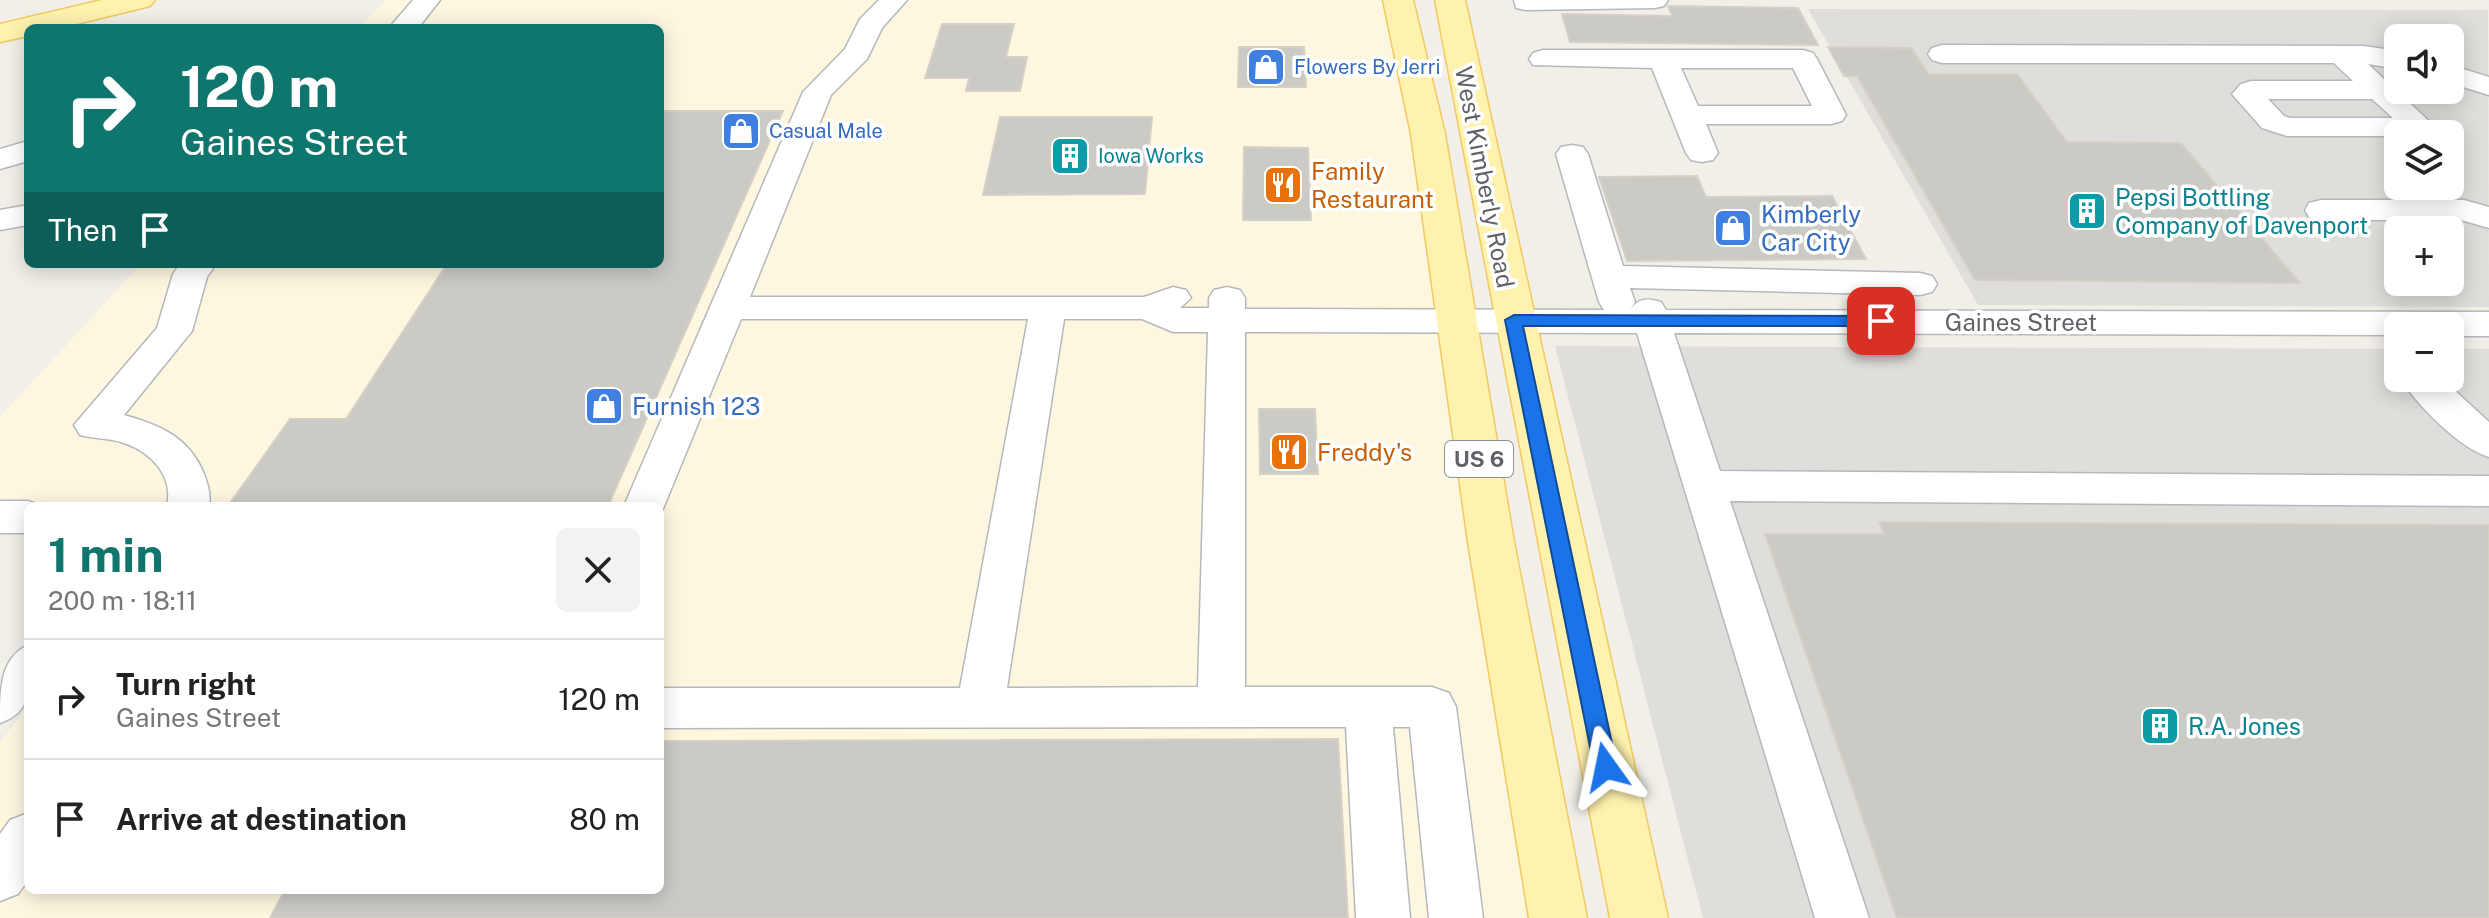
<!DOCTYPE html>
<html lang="en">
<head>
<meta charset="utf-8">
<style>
  body { margin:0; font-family:"Public Sans",sans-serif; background:#f2f2f2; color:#222; height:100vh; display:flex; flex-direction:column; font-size:30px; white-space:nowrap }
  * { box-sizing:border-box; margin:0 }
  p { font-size:26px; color:#767676 }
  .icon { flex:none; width:44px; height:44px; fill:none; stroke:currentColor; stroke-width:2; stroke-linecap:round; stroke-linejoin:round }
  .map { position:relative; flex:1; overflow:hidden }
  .panel { position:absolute; left:24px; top:502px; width:640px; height:392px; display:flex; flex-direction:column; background:#fff; border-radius:12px; box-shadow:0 4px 20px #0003 }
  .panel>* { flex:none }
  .top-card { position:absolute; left:24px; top:24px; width:640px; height:244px; border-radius:12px; box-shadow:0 4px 20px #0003; background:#0f766e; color:#fff; overflow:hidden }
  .tools { position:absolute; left:2384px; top:24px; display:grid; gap:16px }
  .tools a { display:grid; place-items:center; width:80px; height:80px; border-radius:12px; background:#fff; box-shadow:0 4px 20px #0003; font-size:40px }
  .pin { position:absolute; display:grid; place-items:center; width:68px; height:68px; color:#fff; margin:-34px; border-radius:16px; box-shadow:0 4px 12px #0006 }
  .me { position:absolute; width:88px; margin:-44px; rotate:348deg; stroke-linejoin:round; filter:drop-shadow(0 0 6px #0008) }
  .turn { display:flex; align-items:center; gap:28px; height:168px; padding:0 24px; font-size:36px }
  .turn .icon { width:104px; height:104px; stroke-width:2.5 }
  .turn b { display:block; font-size:56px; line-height:68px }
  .then { display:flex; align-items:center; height:76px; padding:0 24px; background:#0003; gap:16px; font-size:30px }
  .round { display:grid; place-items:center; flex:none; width:84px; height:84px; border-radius:12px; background:#f2f2f2 }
  .summary { display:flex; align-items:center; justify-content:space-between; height:136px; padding:0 24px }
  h1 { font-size:48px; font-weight:700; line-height:60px; color:#0f766e }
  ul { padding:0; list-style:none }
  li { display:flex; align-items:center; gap:24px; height:120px; padding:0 24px; border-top:2px solid #e0e0e0 }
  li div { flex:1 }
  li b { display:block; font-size:30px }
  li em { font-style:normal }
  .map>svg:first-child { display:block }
</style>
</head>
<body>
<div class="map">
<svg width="2489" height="918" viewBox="0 0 2489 918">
  <rect width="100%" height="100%" fill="#f1efe8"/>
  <path fill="#fef7e0" d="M385,0H1398L1558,918H0V743L28,705V890H660V506L0,504V417L141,264H660V28H359Z"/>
  <path fill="#e0deda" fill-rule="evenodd" d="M1808,9L2488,10L2489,307L1978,305ZM2398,38H2450V90H2398ZM2398,134H2450V186H2398ZM2398,230H2450V282H2398Z
    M1555,346L2398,349V378H2450V349H2489V918H1703Z"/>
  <path fill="#cccac5" stroke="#d6d1c6" stroke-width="2" d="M1668,6L1798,8L1818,45L1570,42L1562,14L1672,16Z
    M942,24H1014L1006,57H1027L1020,91H966L969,78H925Z
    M1239,47H1304L1306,87H1238Z
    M1828,47L1911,48L1929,74H2017L2067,142L2181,143L2300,283L1975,280L1857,76H1844Z
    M660,111H783L608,506H228L290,419H346L447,264H660Z
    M1000,117H1152L1145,194L983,195Z
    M1244,147L1308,148L1311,220H1243Z
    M1697,176L1706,197L1832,196L1866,259L1627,261L1599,177Z
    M1259,409H1315L1318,474H1260Z
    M1879,522L2489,525V918H1897L1765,534H1884Z
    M1338,739L1348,918H270L285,890H660V741Z"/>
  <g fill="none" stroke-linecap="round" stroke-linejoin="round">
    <defs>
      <path id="minor" d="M413,0H440L418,28H389Z
        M879,0H907L882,28L867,59L831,95L750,297H1144L1173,287L1186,290L1191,298L1180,308H1209V298L1214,290L1227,287L1240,290L1245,298V309L1604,310L1599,302L1556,154L1561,147L1572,145L1583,147L1588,154L1623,266L1920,273L1932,276L1937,284L1932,292L1920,295L1630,288L1635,302L1630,310C1639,298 1647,298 1661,302L1666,310L2489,312V336H2450V326H2398V335L1674,333L1720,471L2489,476V506L1730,501L1869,918H1815L1637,333L1245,332V687H1432L1449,693L1456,707L1483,918H1429L1410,727H1393L1410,918H1356L1346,727L660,728V688H960L1028,319H741L660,516V506H624L803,92L845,49L860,19ZM1064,319H1142L1173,332H1208L1198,687L1007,688Z
        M1514,0H1668L1664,6L1655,8L1526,10L1516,8Z
        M1942,45L2364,46L2398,51V69L2368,64L2431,123L2419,133L2398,136H2287L2262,128L2232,94L2241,84L2251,81H2353L2334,63H1942L1932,60L1928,54L1932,48ZM2268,99H2372L2393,118H2290L2284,116Z
        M1543,50H1803L1813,53L1817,59L1846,115L1842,121L1831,124H1706L1718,153L1713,160L1702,162L1691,160L1686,153L1652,68L1533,65L1529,59L1533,53ZM1681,68H1793L1812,106H1698Z
        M2450,65L2489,77V95L2450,83Z
        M28,141V161L0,169V149Z
        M2321,200H2464L2489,207V228L2461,220H2321L2309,217L2305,210L2309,203Z
        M28,205V225L0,230V210Z
        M180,264H216L207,277L192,331L124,415C160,425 189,437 204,474C208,485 211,495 209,506H167C174,476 151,452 124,443C110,438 95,439 80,435L74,425L157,328L173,274Z
        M2400,378H2441L2489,422V457C2459,448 2417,405 2400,378Z
        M0,501H28L43,506H28V533H0Z
        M28,645C28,679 38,710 0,723C0,689 0,658 28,645Z
        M28,813V880L18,894L0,901V834L10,820Z"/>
      <path id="major" d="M102,0H155L150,6L60,28H28V36L0,42V24Z
        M1383,0H1413L1445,134L1514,542L1587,918H1529L1468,542L1411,134Z
        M1435,0H1465L1668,918H1610Z"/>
    </defs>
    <use href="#minor" stroke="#b5b8bc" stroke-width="3"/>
    <use href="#major" stroke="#f2c960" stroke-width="3"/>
    <use href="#minor" fill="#fff" fill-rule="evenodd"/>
    <use href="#major" fill="#fff2af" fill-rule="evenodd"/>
  </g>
  <path fill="#1a73e8" stroke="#114b97" stroke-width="2" d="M1514,315L1881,316L1889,321L1881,326H1523L1617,767L1613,774L1606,777L1598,774L1594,767L1505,320Z"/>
  <defs>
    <symbol id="shop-square" viewBox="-11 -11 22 22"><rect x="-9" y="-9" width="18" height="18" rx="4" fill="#3f7fe0" stroke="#fff"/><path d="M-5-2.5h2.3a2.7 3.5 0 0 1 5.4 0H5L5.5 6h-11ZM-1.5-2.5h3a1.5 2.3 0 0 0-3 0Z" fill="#fff"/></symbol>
    <symbol id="building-square" viewBox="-11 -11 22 22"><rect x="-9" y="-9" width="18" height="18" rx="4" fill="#0f9aa8" stroke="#fff"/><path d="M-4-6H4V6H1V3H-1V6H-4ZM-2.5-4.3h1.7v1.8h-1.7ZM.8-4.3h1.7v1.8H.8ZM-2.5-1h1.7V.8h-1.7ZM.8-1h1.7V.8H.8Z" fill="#fff"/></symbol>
    <symbol id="restaurant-square" viewBox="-11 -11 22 22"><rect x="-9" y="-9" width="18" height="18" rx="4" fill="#e8710a" stroke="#fff"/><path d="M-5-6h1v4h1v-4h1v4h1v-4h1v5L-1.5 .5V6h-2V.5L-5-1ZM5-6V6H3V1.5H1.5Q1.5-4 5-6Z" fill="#fff"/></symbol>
  </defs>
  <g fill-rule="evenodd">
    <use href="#shop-square" x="1244" y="45" width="44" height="44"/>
    <use href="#shop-square" x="719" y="109" width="44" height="44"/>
    <use href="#building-square" x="1048" y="134" width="44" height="44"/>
    <use href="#restaurant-square" x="1261" y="163" width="44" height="44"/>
    <use href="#building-square" x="2065" y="189" width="44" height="44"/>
    <use href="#shop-square" x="1711" y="206" width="44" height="44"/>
    <use href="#shop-square" x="582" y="384" width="44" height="44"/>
    <use href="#restaurant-square" x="1267" y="430" width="44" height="44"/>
    <use href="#building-square" x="2138" y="704" width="44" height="44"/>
  </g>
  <g text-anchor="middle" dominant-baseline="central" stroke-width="7" stroke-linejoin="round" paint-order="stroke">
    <g font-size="20" fill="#366cbe" stroke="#fff" text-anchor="start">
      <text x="1294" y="67">Flowers By Jerri</text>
      <text x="769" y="131">Casual Male</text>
    </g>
    <g font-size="20" fill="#0d838f" stroke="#fff" text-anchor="start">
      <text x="1098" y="156">Iowa Works</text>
    </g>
    <rect fill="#fff" stroke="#8f9295" stroke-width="2" x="1445" y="441" width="68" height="36" rx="6"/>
    <g font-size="22" font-weight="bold" fill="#5f6368">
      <text x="1479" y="459">US 6</text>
    </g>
    <g font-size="24" fill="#c56008" stroke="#fff" text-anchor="start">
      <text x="1311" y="171">Family<tspan x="1311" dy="28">Restaurant</tspan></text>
      <text x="1317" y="452">Freddy's</text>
    </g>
    <g font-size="24" fill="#5f6368" stroke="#fff">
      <text transform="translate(1485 177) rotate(79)">West Kimberly Road</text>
      <text x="2021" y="322">Gaines Street</text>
    </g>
    <g font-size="24" fill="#0d838f" stroke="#fff" text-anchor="start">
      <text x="2115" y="197">Pepsi Bottling<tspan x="2115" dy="28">Company of Davenport</tspan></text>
      <text x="2188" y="726">R.A. Jones</text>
    </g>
    <g font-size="24" fill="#366cbe" stroke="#fff" text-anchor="start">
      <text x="1761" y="214">Kimberly<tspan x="1761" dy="28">Car City</tspan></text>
      <text x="632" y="406">Furnish 123</text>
    </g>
  </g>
</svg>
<div class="tools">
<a><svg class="icon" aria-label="sound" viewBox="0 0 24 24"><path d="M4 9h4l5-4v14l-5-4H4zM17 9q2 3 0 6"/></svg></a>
<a><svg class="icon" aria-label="layers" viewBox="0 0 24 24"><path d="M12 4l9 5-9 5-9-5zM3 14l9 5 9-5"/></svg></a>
<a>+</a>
<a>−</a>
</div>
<div class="pin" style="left:1881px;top:321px;background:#d93025"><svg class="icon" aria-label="arrive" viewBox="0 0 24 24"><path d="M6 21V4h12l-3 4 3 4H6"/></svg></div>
<svg class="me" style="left:1606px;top:767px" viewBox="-20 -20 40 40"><path d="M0-17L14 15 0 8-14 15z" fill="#1a73e8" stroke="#fff" stroke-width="4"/></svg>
<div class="top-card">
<div class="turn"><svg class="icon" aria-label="right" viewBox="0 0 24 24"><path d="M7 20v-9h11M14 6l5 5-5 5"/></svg><div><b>120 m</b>Gaines Street</div></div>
<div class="then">Then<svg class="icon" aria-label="arrive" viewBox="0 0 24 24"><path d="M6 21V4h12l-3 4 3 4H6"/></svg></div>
</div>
<section class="panel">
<div class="summary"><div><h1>1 min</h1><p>200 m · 18:11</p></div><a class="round"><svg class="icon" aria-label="close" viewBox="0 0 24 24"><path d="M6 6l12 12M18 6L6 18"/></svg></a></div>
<ul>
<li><svg class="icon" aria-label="right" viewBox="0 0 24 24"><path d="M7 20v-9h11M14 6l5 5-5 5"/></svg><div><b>Turn right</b><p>Gaines Street</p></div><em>120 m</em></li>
<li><svg class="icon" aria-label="arrive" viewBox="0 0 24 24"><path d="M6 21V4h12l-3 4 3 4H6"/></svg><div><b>Arrive at destination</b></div><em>80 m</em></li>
</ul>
</section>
</div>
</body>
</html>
